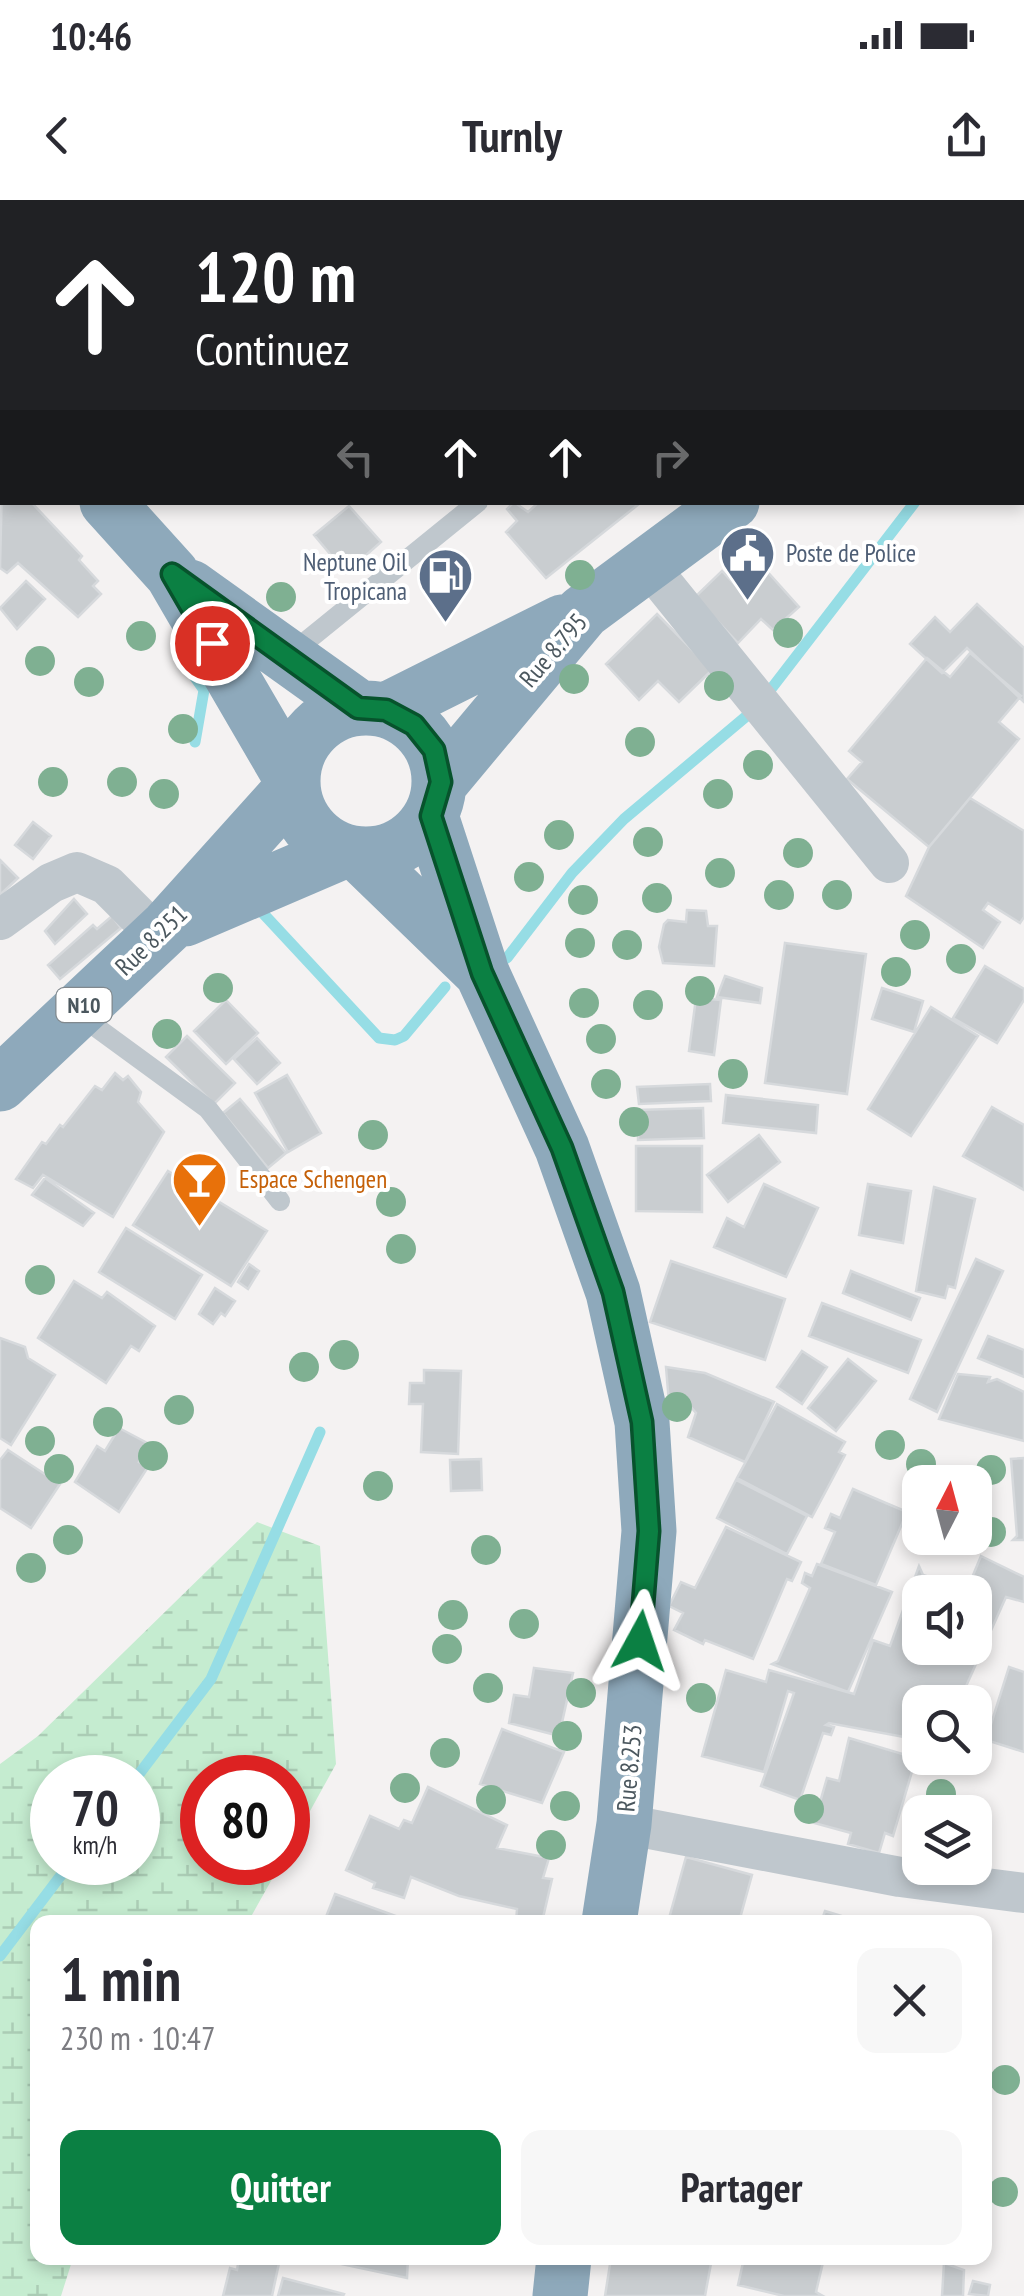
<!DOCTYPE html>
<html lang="fr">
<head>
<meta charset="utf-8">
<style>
  body { margin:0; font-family:"PT Sans Narrow",sans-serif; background:#f7f7f7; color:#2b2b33; height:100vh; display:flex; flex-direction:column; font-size:38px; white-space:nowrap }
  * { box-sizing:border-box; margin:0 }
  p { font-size:32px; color:#7c7c81 }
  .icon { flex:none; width:55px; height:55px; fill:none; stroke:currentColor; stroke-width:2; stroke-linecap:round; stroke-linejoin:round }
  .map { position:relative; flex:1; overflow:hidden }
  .panel { position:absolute; left:30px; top:1715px; width:962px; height:350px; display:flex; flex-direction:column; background:#fff; border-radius:20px; box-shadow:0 5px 15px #0003 }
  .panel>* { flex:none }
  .guide { position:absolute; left:0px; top:0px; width:1025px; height:305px; box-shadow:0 5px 15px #0003; background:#202124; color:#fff; overflow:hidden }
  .needle { width:65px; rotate:6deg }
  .fabs { position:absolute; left:902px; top:1265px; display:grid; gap:20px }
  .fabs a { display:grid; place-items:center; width:90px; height:90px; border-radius:20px; background:#fff; box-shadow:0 5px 15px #0003; font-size:50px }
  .speed { position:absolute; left:30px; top:1555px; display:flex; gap:20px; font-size:50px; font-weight:700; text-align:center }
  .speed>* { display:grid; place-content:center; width:130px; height:130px; border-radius:50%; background:#fff; box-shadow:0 5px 15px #0003; line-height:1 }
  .speed small { font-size:25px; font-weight:400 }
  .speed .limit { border:15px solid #d22; background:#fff; color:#111 }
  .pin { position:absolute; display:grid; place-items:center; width:85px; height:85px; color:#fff; margin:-42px; border:5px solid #fff; border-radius:50%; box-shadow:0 2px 10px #0007 }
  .me { position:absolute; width:110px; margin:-55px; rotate:5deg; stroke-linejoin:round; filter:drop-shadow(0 0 8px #0008) }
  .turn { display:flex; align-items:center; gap:35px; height:210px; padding:0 30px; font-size:45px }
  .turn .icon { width:130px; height:130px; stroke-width:2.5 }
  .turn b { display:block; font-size:70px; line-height:85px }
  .lanes { display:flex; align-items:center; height:95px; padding:0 30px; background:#0003; justify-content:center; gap:50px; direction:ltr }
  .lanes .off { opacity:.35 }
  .round { display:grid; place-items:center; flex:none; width:105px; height:105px; border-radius:20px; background:#f7f7f7 }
  .overview { display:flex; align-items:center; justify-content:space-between; height:170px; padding:0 30px }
  h1 { font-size:60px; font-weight:800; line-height:75px }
  .primary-button { display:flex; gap:20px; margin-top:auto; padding:20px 30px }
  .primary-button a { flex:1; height:115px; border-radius:20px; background:#0b8043; color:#fff; font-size:40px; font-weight:800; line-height:115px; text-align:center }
  .primary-button a+a { background:#f7f7f7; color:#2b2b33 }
  .status { display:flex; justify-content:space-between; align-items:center; height:70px; padding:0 50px; background:#fff; direction:ltr }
  .status svg { height:28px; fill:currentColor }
  header { display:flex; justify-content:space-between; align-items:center; height:130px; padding:0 30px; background:#fff; font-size:45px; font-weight:800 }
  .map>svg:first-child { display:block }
</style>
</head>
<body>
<div class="status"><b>10:46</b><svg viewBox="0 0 49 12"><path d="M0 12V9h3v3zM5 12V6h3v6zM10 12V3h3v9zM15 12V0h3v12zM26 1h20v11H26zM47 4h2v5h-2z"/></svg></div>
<header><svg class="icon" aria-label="back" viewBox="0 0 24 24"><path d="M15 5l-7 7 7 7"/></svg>Turnly<svg class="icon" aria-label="share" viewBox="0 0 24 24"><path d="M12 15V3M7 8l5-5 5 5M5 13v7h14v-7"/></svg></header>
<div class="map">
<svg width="1024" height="2096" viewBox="0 0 1024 2096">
  <defs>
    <pattern id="wetland-marsh" width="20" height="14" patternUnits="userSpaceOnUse" patternTransform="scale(2.5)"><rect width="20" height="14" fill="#c5ecd0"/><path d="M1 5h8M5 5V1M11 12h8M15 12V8" fill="none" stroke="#abccb5"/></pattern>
  </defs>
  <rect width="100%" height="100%" fill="#f4f2f2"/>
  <path fill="url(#wetland-marsh)" fill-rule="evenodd" d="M257,1322L320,1346L336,1564L288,1651V1578H202V1662L281,1663L248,1722H38V2058H73L61,2096H0V1564L38,1536ZM52,1578H138V1662H52Z"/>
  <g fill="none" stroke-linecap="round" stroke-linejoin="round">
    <path stroke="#96dde5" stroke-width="11" d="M862,0L863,2
      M185,463L204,490L195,542
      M768,493L915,302
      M259,709L379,838L395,840L404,836L445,787
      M507,758L572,673L624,619L749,514
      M136,1578L211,1479L320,1232
      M0,1756L71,1662"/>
  </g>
  <path fill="#c9cdd0" stroke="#d6d9dc" stroke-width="2.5" d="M14,0H99L101,2H16Z
    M115,0H195L196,2H109Z
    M365,0H443L362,2Z
    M531,0H610L607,2Z
    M661,0H759L761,2H659Z
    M2,15V98L0,95Z
    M2,282V302H31L82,356L79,360L98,381L93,386L101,394L78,417L18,363L7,373L0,368Z
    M514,302L528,312L539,302L639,304L546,378L506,332L517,321L507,309Z
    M349,306L381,342L346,373L314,335Z
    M765,369L799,407L773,430L761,419L738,443L695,397L722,371L741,391Z
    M26,381L45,399L17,429L0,408Z
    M977,404L1024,448V502L967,448L942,473L910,444L935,417L950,432Z
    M657,414L712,470L679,502L658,481L639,500L606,464Z
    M970,453L1021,496L999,522L1019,539L929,647L847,579L862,562L849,551L927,458L950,477Z
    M970,598L1024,631V717L1020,723L988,703L983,710L1000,722L983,748L906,696L929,647Z
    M33,622L51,636L33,659L15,645Z
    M0,660L18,678L1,694L0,693Z
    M74,699L87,714L55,744L45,731Z
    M687,710L706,711L708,726H717L714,766L663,763L659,747L664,724L668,720L686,722Z
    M112,716L121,728L60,779L48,765L93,725L97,729Z
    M785,743L866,754L847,894L765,883Z
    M985,766L1024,789V800L997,843L953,818Z
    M725,776L762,788L760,803L717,797Z
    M882,788L923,801L914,832L872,819Z
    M696,798L721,800L714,855L689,851Z
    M226,800L258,833L226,864L194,831Z
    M931,807L978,836L911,936L868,909Z
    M187,836L235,883L214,904L166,857Z
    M257,838L280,863L257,884L234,859Z
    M115,873L123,880L128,876L141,892L138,902L164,932L113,1017L43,975L33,988L16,979L42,942L46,944L60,925L63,927L95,886L102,890Z
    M287,875L321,933L288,952L255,893Z
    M710,884L711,901L639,904L637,887Z
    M726,895L818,905L816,933L723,923Z
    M240,899L286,953L268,968L223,913Z
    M992,907L1024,925V990L963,956Z
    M703,908L704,938L638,940V910Z
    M759,935L780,962L728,1002L707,975Z
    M636,946H702V1012L636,1011Z
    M168,971L267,1031L231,1086L133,1025Z
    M45,978L94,1013L83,1026L32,995Z
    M764,984L818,1008L786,1077L714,1047L727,1018L744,1027Z
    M868,984L911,991L903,1043L859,1035Z
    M934,987L975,999L955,1088L948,1086L945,1098L916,1091Z
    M126,1028L202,1075L175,1119L99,1072Z
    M976,1059L1003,1071L937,1212L910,1199Z
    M671,1061L785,1099L765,1160L650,1122Z
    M249,1064L259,1071L248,1089L238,1082Z
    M851,1071L920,1098L911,1120L843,1093Z
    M74,1081L102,1098L107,1092L155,1126L139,1151L131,1146L106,1183L38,1138Z
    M215,1088L235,1101L225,1116L221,1113L213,1124L199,1114Z
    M822,1103L921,1140L908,1173L809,1136Z
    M988,1136L1024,1150V1177L978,1158Z
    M0,1138L25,1147L28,1158L55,1175L11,1245L0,1238Z
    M802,1151L827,1167L802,1204L777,1187Z
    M848,1159L876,1181L836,1231L808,1208Z
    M666,1167L705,1173L774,1202L745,1262L688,1237L696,1213L690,1206L669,1203Z
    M424,1170L461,1171L458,1254L421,1252L423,1204H409L410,1183H424Z
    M958,1174L990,1177L988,1182L997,1179L1024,1192V1241L939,1219Z
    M777,1204L845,1242L839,1252L845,1255L812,1317L737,1278Z
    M119,1228L149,1244L139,1262L148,1267L119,1312L75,1282L97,1246L105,1251Z
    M8,1250L60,1284L31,1328L0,1308V1260Z
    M1024,1258V1340H1013L1017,1336L1011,1259Z
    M481,1259L482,1290L451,1291L450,1260Z
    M736,1280L807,1316L787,1354L717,1318Z
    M853,1289L907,1312L876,1385L821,1364L835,1332L825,1328L831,1314L840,1318Z
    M726,1327L801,1362L792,1381L787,1379L753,1459L705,1440L703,1444L674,1430L683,1413L669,1406L681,1382L695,1388Z
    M981,1356L1024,1377V1402L1006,1397L959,1502H920V1540L829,1523L826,1525L834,1527L831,1535L823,1533L800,1600L761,1586L794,1493L788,1491L764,1572L702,1556L726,1470L766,1482L769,1470L854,1494L873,1440L890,1446L919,1366L923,1375L974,1392H920V1448H975V1393L983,1396L987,1387L971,1380Z
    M817,1364L892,1392L848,1492L772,1464L778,1461L810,1388L802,1383L805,1373L812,1376Z
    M1009,1467L1024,1472V1552L986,1540Z
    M534,1468L573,1473L559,1536L509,1523L514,1495L529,1497Z
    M502,1529L564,1552L542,1603L480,1584Z
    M849,1538L916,1558L893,1636L885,1633L879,1653L848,1644L851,1633L814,1623L827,1578L839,1581Z
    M428,1587L507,1625L497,1648L549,1658L543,1678L552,1679L542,1722H516L517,1709L459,1696L411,1677L404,1698L373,1688L375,1683L346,1670L370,1616L399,1629L404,1620L412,1623Z
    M686,1657L752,1675L739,1722H668Z
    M335,1694L412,1722H324Z
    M825,1711L861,1722H821Z
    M239,2058L279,2063L272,2096H223L230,2068L237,2070Z
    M318,2058H408L407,2078L318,2059Z
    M611,2058H712L705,2096H605Z
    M744,2058H824L816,2092L823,2096H784L738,2085Z
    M944,2063L964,2070L963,2096H942Z
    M283,2078L344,2094L343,2096H278Z
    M973,2081L990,2085L988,2096L969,2094Z"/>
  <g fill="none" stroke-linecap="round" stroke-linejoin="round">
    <path stroke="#bfc7cd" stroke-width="20" d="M288,456L478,302
      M78,814L208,909L280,1001"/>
    <path stroke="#bfc7cd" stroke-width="40" d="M648,365L889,663
      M0,720L51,683L77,672L107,685L158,736
      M624,1624L900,1677L1024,1693"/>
    <path stroke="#8ea9bb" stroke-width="55" d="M1022,104L1024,103
      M0,184L2,187
      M107,302L172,374L292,580
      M190,387L358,507
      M293 581a73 73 0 1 1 146 0a73 73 0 1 1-146 0Z
      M386,510L562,422
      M441,582L583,412L732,302
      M431,616L480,766
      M359,654L482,773L562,948L613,1092L642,1222L649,1331L624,1624L609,1722
      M185,719L344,651
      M0,884L168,726L292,588
      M560,2096L564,2058"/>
  </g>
  <g fill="#7fb092">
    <circle cx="580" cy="375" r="15"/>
    <circle cx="281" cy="397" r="15"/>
    <circle cx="788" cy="433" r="15"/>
    <circle cx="141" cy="436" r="15"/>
    <circle cx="40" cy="461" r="15"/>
    <circle cx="574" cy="479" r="15"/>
    <circle cx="89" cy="482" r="15"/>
    <circle cx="719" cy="486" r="15"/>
    <circle cx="183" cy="529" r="15"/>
    <circle cx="640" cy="542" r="15"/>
    <circle cx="758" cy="565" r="15"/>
    <circle cx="53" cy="582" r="15"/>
    <circle cx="122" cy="582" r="15"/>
    <circle cx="164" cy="594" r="15"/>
    <circle cx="718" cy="594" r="15"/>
    <circle cx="559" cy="635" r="15"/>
    <circle cx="648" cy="642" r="15"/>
    <circle cx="798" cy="653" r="15"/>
    <circle cx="720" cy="673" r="15"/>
    <circle cx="529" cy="677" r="15"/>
    <circle cx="779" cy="695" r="15"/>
    <circle cx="837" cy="695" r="15"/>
    <circle cx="657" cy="698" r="15"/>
    <circle cx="583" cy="700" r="15"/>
    <circle cx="915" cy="735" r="15"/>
    <circle cx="580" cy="743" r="15"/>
    <circle cx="627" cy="745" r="15"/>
    <circle cx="961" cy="759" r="15"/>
    <circle cx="896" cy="772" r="15"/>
    <circle cx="218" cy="788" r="15"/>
    <circle cx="700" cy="791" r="15"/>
    <circle cx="584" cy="803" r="15"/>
    <circle cx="648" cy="805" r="15"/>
    <circle cx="167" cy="834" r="15"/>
    <circle cx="601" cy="839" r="15"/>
    <circle cx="733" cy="874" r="15"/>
    <circle cx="606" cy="884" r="15"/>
    <circle cx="634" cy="922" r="15"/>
    <circle cx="373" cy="935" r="15"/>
    <circle cx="391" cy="1002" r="15"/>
    <circle cx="401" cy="1049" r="15"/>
    <circle cx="40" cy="1080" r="15"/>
    <circle cx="344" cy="1155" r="15"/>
    <circle cx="304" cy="1167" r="15"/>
    <circle cx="677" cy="1207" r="15"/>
    <circle cx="179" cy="1210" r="15"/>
    <circle cx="108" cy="1222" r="15"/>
    <circle cx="40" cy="1241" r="15"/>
    <circle cx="890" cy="1245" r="15"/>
    <circle cx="153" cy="1256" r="15"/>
    <circle cx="921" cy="1264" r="15"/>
    <circle cx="59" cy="1269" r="15"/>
    <circle cx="991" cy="1270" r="15"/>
    <circle cx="378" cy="1286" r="15"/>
    <circle cx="991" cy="1332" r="15"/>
    <circle cx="68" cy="1340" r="15"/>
    <circle cx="486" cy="1350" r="15"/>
    <circle cx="31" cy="1368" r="15"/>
    <circle cx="453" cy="1415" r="15"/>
    <circle cx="524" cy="1424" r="15"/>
    <circle cx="447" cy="1449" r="15"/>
    <circle cx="488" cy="1488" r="15"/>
    <circle cx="581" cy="1493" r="15"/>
    <circle cx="701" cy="1498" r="15"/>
    <circle cx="567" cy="1536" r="15"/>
    <circle cx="445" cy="1553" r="15"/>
    <circle cx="405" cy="1588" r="15"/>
    <circle cx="941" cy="1594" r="15"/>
    <circle cx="491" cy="1600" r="15"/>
    <circle cx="565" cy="1606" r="15"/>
    <circle cx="809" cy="1609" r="15"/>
    <circle cx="551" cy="1645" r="15"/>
    <circle cx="1005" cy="1880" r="15"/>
    <circle cx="1003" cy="1992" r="15"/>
  </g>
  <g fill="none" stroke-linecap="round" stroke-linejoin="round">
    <defs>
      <path id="route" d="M212,443L172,374L358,508L386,510L414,525L434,550L441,582L431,616L482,773L562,948L613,1092L642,1222L649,1331L640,1441"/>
    </defs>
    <use href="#route" stroke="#07532c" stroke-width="25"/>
    <use href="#route" stroke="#0b8043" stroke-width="18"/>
  </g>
  <defs>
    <symbol id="civic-pin" viewBox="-11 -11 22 30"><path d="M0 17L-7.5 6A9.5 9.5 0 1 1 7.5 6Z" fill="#5c6f8a" stroke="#fff"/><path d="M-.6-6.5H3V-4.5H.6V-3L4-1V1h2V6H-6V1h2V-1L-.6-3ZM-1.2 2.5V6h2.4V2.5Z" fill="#fff"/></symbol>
    <symbol id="fuel-pin" viewBox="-11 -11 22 30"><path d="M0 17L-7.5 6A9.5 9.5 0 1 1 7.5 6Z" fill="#5c6f8a" stroke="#fff"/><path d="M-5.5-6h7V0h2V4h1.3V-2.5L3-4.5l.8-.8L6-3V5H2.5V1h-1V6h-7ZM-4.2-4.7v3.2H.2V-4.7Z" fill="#fff"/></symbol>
    <symbol id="bar-pin" viewBox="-11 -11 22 30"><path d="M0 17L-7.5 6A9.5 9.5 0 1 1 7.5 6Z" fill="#e8710a" stroke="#fff"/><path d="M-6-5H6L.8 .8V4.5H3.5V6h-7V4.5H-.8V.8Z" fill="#fff"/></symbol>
  </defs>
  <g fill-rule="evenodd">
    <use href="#civic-pin" x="716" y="322" width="63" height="86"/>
    <use href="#fuel-pin" x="414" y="344" width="63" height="86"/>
    <use href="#bar-pin" x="168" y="948" width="63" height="86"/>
  </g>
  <g text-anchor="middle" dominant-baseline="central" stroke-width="8" stroke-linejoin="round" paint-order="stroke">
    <rect fill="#fff" stroke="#81898e" stroke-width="2.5" x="56.5" y="788" width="55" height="34" rx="8"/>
    <g font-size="22" font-weight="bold" fill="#4b575e">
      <text x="84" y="805">N10</text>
    </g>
    <g font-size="25" fill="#4e5e75" stroke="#fff" text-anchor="start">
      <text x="786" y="353">Poste de Police</text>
      <text x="407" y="362" text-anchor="end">Neptune Oil<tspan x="407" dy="29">Tropicana</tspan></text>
    </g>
    <g font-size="25" fill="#4b575e" stroke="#fff">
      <text transform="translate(553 450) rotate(-49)">Rue 8.795</text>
      <text transform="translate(151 740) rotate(-44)">Rue 8.251</text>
      <text transform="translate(629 1568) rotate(-85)">Rue 8.253</text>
    </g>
    <g font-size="25" fill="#c56008" stroke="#fff" text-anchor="start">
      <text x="239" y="979">Espace Schengen</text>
    </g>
  </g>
</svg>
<div class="fabs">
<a><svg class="needle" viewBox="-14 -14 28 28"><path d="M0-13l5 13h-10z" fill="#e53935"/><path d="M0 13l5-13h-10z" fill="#7c7c81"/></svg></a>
<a><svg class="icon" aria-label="sound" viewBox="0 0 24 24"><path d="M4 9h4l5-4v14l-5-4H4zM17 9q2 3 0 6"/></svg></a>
<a><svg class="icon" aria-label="search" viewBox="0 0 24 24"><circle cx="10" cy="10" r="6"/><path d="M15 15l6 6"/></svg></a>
<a><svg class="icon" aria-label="layers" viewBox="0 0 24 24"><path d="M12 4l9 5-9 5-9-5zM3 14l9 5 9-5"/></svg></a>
</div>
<div class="speed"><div>70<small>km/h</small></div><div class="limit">80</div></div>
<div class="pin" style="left:212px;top:443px;background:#d93025"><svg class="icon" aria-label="arrive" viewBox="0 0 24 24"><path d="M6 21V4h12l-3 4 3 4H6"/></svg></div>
<svg class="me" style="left:640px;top:1441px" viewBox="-20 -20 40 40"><path d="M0-17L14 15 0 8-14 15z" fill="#0b8043" stroke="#fff" stroke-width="4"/></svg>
<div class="guide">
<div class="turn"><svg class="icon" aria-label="ahead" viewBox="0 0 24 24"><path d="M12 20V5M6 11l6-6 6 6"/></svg><div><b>120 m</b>Continuez</div></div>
<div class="lanes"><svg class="icon off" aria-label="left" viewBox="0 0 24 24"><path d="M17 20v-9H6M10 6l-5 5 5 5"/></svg><svg class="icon" aria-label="ahead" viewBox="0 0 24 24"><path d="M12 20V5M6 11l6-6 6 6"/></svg><svg class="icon" aria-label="ahead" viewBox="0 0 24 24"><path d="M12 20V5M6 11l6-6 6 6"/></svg><svg class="icon off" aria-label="right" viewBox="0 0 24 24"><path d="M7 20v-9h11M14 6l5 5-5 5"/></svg></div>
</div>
<section class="panel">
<div class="overview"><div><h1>1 min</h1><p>230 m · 10:47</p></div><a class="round"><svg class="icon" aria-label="close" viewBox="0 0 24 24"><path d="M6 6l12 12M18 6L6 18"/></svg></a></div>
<div class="primary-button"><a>Quitter</a><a>Partager</a></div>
</section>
</div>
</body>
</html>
